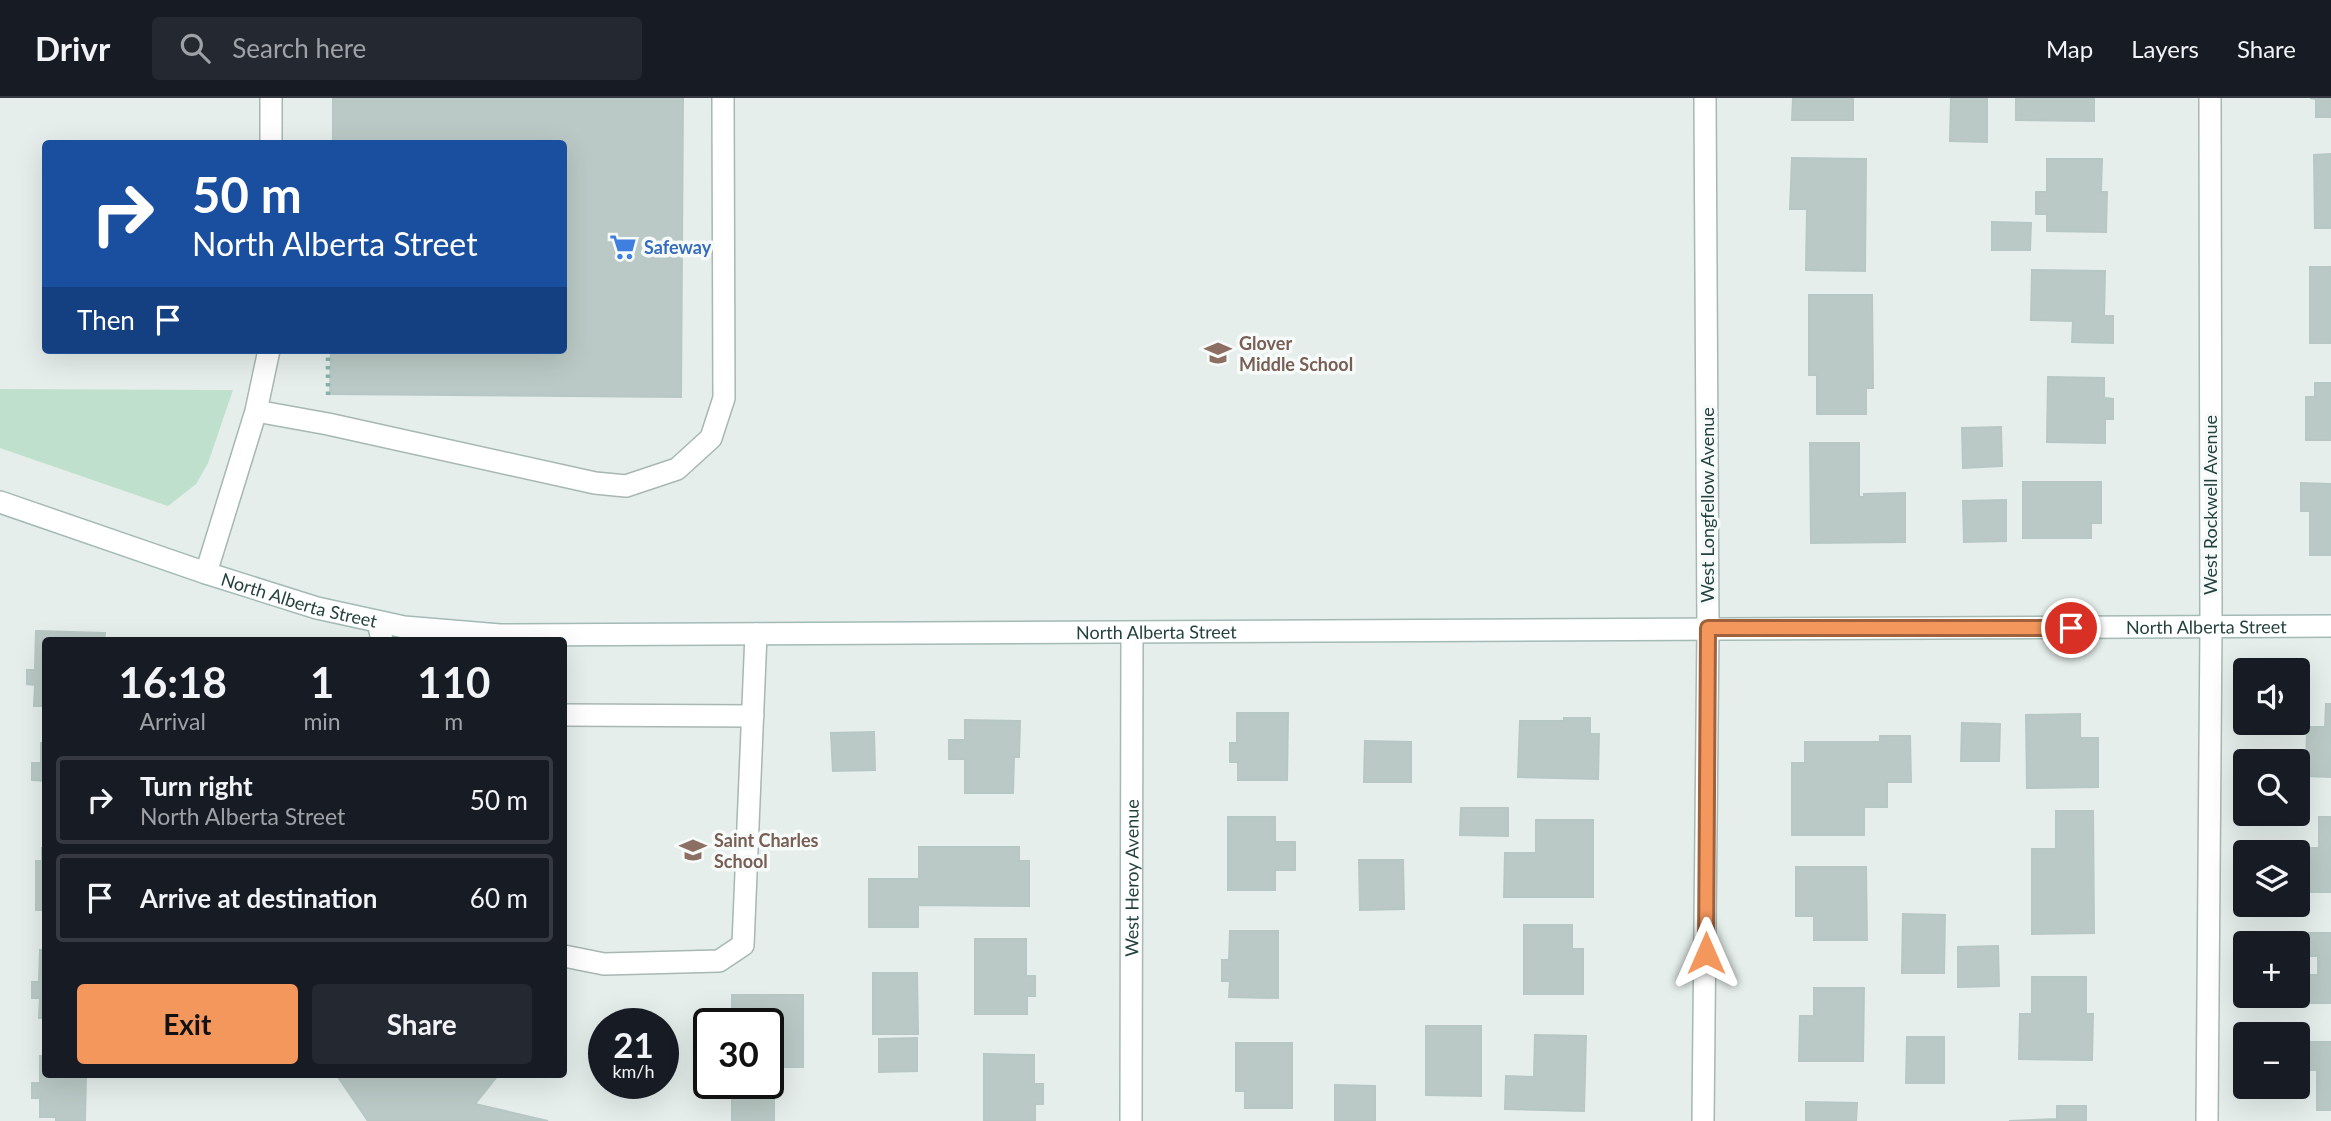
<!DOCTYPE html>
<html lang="en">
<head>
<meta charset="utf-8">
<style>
  body { margin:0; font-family:Lato,sans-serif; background:#242831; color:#f1f3f6; height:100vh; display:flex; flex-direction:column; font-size:26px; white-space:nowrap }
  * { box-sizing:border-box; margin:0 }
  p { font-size:23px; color:#9ea1a6 }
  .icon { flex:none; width:38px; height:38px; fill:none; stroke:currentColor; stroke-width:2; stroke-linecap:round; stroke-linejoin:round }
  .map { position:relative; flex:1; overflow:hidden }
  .side { position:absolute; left:42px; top:539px; width:525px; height:441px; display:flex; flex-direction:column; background:#171b24; border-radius:7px; box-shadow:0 7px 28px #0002 }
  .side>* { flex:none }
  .hud { position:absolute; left:42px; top:42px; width:525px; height:214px; border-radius:7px; box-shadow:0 7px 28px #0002; background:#1a4fa0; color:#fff; overflow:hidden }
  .buttons { position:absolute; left:2233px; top:560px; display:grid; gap:14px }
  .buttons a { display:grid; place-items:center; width:77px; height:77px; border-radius:7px; background:#171b24; box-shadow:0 7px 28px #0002; font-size:35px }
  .speed { position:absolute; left:588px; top:910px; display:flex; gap:14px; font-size:35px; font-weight:700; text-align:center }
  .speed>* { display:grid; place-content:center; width:91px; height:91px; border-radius:50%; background:#171b24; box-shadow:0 7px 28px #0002; line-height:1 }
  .speed small { font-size:18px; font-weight:400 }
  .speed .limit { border:4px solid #111; border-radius:10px; background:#fff; color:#111 }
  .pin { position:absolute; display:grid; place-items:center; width:60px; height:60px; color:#fff; margin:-30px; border:4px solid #fff; border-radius:50%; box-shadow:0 2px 7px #0007 }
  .me { position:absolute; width:77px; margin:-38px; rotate:0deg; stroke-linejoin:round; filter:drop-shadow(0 0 5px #0008) }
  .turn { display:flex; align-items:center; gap:24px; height:147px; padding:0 35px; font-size:32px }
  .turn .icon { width:91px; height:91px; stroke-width:2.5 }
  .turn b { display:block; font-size:49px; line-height:60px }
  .then { display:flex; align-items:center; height:66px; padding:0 35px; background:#0003; gap:14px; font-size:26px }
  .eta { display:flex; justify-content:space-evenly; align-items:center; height:119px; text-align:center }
  .eta b { font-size:42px; font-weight:700; line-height:49px }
  .action { display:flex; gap:14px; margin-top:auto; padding:14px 35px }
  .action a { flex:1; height:80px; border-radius:7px; background:#f4975d; color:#111; font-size:28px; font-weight:700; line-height:80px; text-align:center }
  .action a+a { background:#242831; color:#f1f3f6 }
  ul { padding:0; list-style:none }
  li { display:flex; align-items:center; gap:21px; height:88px; margin:0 14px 10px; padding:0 21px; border:4px solid #363941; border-radius:7px }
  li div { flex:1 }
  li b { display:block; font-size:26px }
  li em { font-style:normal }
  header { display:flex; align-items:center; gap:42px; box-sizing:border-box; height:98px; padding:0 35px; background:#171b24; border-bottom:2px solid #363941 }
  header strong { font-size:33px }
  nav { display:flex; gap:38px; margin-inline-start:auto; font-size:24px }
  .search { width:490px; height:63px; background:#242831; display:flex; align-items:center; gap:18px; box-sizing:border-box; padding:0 24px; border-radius:7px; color:#9ea1a6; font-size:26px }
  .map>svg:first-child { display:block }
</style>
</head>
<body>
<header>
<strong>Drivr</strong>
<div class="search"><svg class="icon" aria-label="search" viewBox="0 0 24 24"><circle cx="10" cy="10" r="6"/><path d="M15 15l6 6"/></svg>Search here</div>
<nav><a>Map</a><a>Layers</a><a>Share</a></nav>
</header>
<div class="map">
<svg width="2331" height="1023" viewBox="0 0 2331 1023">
  <rect width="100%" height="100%" fill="#e5eeeb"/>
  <path fill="#bee0cc" d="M0,291L217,292H233L208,365L196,386L168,408L0,350Z"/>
  <path fill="#bac9c5" stroke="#b7c8c4" stroke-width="2" d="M333,0H683L681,299L330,296L331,252H564V46H333Z
    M1793,0H1853V22H1792Z
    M1951,0H1987V44L1950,43Z
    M2016,0H2094V23L2016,22Z
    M2331,0V19H2316V1L2310,0Z
    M2331,56V130H2315L2314,57Z
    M1792,60L1866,61L1865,173L1806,172L1807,111H1790Z
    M2047,61H2102L2101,94H2107L2106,134L2047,133V116H2036V94H2047Z
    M1992,124L2031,125L2030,152H1992Z
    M2310,169H2331V245H2310Z
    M2032,172L2105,173L2104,218H2113V245L2072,244L2073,223L2031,222Z
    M1809,197H1872L1873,290H1866V316H1817V277H1809Z
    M2048,279L2104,280V300L2113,301V321H2105V345L2047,344Z
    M2315,285H2331V342H2306V299H2315Z
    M2001,329L2002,368L1963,370L1962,330Z
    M1810,345H1859V399H1864V396L1905,395V444L1811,445Z
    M2023,384H2101V425H2091V440H2023Z
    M2301,385L2331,386V457H2310V413H2301Z
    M2006,402V443L1964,444L1963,403Z
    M36,533L105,535L104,542H46V608H34L35,587L27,586V572H35Z
    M2326,606H2331V679L2306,678L2307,629H2325Z
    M1237,615H1288L1287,682H1238V664H1230V645H1237Z
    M2080,616V640H2098V689L2027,690L2026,617Z
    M1564,620H1590V636H1599L1598,681L1518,679L1520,623H1564Z
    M965,622L1020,623L1019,659H1014L1013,695H965V661H949V642H965Z
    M1962,625L2000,626L1999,663H1961Z
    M874,634L875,672L833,673L831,635Z
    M1880,638H1910L1911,684H1887V709H1864V737H1792V665H1805V644H1880Z
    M1365,643L1411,644V684H1364Z
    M41,645H46V683L32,682V665H41Z
    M1461,710H1508V738L1460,737Z
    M2056,713H2093L2094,835L2032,836V751H2056Z
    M1228,719H1275V744H1295V772H1275V792H1228Z
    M2319,719H2331V794H2305V750H2319Z
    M1536,722H1593V799H1504L1505,755H1536Z
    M919,749H1019V763H1029V808L918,807V829H869V781H919Z
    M42,750H46V812H36V763H42Z
    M1359,762H1403L1404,811L1360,812Z
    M1796,769H1866L1867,842H1814V818H1796Z
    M1903,816L1945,817L1944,875H1902Z
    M1524,827H1572V851H1583V896H1524Z
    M1230,833H1278V900L1229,899L1230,883H1222V862H1229Z
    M2309,835H2331V905H2309V877H2318V858H2309Z
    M975,841H1026V878H1035V898H1027V916H975Z
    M1998,848L1999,888L1958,889V849Z
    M40,852H46V920H39L40,900H32V884H39Z
    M873,875H917L918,936H873Z
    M2032,879H2086V916H2093L2092,962L2019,961L2020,916H2032Z
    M1814,890H1864L1863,963H1799L1800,918H1814Z
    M732,897H803V969H774V1023H732V985H768V926H732Z
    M1426,928H1481V998L1426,997Z
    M1535,937L1586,938L1584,1013L1505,1011L1506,978L1534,979Z
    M1907,939H1944V985H1906Z
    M917,940V973L879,974V941Z
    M2308,944H2331V1012H2317V972H2308Z
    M1236,945H1292V1010H1245V993H1236Z
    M984,956L1034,957V986H1043V1006H1035V1023H984Z
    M40,958H46V976H86L85,1023H56V1019H40V1000H32V985H40Z
    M336,976H499L475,1006L548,1023H368Z
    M1335,987L1375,988V1023H1335Z
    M1806,1004L1857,1005L1856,1023H1806Z
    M2057,1008H2086V1023H2009L2057,1021Z"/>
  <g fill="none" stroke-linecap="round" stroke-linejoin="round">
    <defs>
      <path id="service" d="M271,0V46
        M256,313L328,326L595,385L626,388L677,371L711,340L724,300L723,0
        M206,475L256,313L269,252
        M378,524L382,542
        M564,617L753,618
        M564,858L604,866L719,863L743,847L756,536"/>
      <g id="minor">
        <path id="s1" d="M1131,1023L1132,535"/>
        <path d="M1703,1023L1708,530L1705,0"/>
        <path d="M2207,1023L2211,529L2210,0"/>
      </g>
      <g id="secondary">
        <path id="s2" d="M0,404L206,475L317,510L404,529L500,537L2331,528"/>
      </g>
    </defs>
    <use href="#service" stroke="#a7b7b3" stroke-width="24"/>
    <use href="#minor" stroke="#a7b7b3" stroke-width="24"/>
    <use href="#secondary" stroke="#a3bab5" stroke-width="24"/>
    <path stroke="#85b3aa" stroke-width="4.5" stroke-dasharray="3.5 5" stroke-linecap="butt" d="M328,297V252"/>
    <use href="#service" stroke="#fff" stroke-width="21"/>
    <use href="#minor" stroke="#fff" stroke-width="21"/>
    <use href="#secondary" stroke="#fff" stroke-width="21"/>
  </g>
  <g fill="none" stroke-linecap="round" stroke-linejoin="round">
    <defs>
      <path id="route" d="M1706,855L1708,530H2071"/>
    </defs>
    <use href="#route" stroke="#9f623c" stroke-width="18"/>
    <use href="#route" stroke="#f4975d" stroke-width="12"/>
  </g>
  <defs>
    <symbol id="supermarket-bare" viewBox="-9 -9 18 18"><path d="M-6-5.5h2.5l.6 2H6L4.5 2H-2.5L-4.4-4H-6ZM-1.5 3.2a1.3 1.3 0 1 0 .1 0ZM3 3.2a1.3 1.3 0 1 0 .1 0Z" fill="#3f7fe0" stroke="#f6faf9" stroke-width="2.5" paint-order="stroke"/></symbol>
    <symbol id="school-bare" viewBox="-9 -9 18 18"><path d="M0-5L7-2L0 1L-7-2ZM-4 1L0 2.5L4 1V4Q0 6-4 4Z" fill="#8d6e63" stroke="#f6faf9" stroke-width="2.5" paint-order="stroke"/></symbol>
  </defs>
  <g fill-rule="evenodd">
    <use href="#supermarket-bare" x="604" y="130" width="38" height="38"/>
    <use href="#school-bare" x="1199" y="236" width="38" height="38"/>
    <use href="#school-bare" x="674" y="733" width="38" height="38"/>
  </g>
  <g text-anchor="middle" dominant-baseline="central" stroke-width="7" stroke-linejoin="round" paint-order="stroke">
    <g font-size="18" font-weight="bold" fill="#366cbe" stroke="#f6faf9" text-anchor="start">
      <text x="644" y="149">Safeway</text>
    </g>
    <g font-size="18" font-weight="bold" fill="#785e54" stroke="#f6faf9" text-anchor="start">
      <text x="1239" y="245">Glover<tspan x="1239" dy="21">Middle School</tspan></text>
      <text x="714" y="742">Saint Charles<tspan x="714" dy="21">School</tspan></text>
    </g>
    <g font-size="18" fill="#23413d" stroke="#f6faf9">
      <text transform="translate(1707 407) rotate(-90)">West Longfellow Avenue</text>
      <text transform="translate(2210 407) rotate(-90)">West Rockwell Avenue</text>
      <text stroke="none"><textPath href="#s2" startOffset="315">North Alberta Street</textPath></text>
      <text stroke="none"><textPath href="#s2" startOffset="2226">North Alberta Street</textPath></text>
      <text stroke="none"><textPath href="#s2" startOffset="1176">North Alberta Street</textPath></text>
      <text stroke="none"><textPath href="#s1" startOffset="243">West Heroy Avenue</textPath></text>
    </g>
  </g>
</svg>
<div class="buttons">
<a><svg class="icon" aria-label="sound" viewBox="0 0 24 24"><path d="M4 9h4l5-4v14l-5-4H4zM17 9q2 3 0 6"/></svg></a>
<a><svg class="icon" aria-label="search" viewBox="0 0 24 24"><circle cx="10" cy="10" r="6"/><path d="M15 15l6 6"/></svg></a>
<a><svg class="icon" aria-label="layers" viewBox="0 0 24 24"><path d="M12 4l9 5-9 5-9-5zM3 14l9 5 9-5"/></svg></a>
<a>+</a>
<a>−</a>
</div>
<div class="speed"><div>21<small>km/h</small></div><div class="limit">30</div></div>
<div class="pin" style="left:2071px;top:530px;background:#d93025"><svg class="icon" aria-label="arrive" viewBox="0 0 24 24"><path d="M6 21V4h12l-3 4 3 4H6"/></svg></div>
<svg class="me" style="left:1706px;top:855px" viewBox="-20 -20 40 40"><path d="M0-17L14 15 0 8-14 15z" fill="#f4975d" stroke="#fff" stroke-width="4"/></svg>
<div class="hud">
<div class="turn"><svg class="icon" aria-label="right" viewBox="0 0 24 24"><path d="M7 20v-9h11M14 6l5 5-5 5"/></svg><div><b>50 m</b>North Alberta Street</div></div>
<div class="then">Then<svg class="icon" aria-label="arrive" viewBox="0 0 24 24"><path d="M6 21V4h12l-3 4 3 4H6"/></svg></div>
</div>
<section class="side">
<div class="eta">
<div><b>16:18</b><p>Arrival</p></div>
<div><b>1</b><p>min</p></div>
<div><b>110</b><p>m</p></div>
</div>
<ul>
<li><svg class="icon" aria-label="right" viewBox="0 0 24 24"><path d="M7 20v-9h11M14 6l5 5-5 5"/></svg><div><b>Turn right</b><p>North Alberta Street</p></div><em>50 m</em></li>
<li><svg class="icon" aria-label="arrive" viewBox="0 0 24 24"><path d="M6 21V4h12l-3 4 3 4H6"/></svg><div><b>Arrive at destination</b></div><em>60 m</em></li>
</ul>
<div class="action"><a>Exit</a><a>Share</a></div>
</section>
</div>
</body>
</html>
